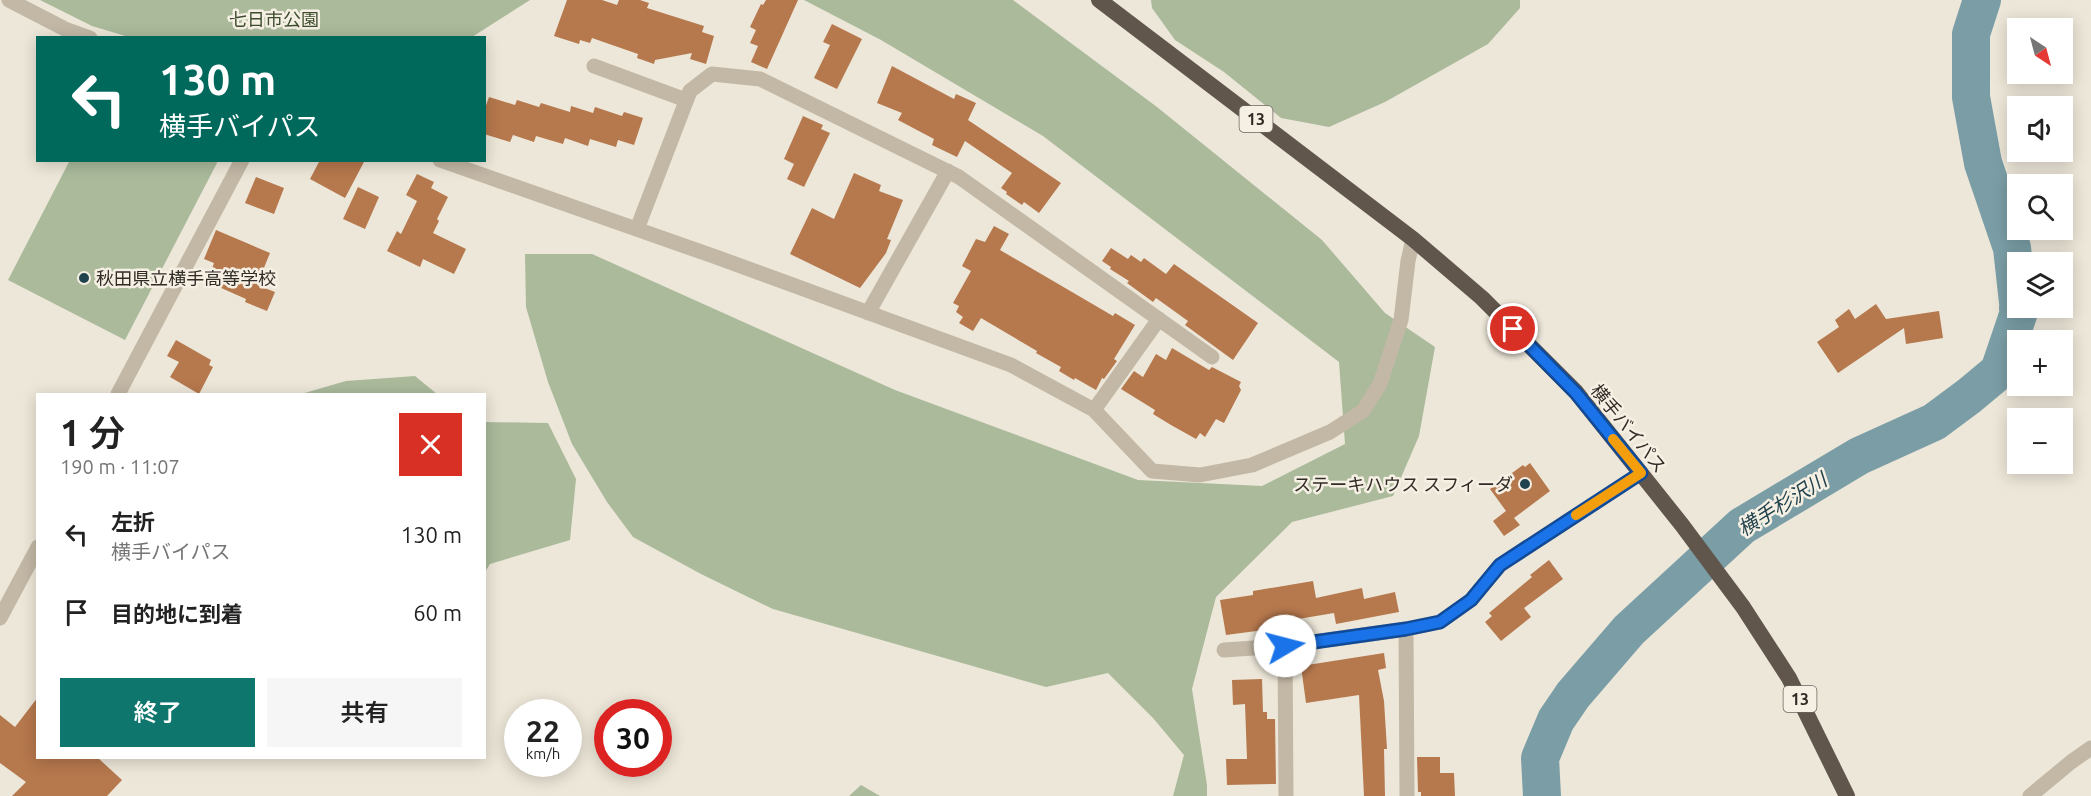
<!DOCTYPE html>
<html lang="ja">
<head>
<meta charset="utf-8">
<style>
  body { margin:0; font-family:Ubuntu,"Noto Sans JP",sans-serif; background:#f6f6f6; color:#222; height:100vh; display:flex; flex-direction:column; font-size:22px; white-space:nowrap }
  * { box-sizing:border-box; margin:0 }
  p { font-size:20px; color:#767676 }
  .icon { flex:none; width:33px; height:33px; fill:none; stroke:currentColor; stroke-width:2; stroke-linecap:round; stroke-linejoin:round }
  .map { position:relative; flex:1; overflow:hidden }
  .panel { position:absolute; left:36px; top:393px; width:450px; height:366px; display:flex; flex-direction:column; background:#fff; border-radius:0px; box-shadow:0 3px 15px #0003 }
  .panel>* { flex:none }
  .top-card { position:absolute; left:36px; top:36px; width:450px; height:126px; border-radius:0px; box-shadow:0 3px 15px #0003; background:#00695c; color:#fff; overflow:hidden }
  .needle { width:39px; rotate:144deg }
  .buttons { position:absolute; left:2007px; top:18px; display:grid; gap:12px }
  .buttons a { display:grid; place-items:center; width:66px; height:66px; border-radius:0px; background:#fff; box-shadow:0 3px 15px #0003; font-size:30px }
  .speed { position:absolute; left:504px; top:699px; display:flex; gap:12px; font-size:30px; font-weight:700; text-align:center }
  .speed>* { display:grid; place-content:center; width:78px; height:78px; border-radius:50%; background:#fff; box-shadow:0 3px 15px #0003; line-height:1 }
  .speed small { font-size:15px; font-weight:400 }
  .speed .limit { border:9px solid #d22; background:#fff; color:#111 }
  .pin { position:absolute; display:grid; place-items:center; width:51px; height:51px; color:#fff; margin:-26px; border:3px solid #fff; border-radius:50%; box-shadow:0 2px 6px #0007 }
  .me { position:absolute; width:66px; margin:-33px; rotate:82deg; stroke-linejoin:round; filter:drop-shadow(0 0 4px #0008) }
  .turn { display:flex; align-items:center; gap:21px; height:126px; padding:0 24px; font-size:27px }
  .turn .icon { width:78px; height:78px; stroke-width:2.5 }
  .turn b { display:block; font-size:42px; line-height:51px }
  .round { display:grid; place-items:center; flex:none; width:63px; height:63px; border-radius:0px; background:#f6f6f6 }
  .headline { display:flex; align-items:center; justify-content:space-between; height:102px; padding:0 24px }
  h1 { font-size:36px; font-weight:600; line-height:45px }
  .cta { display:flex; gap:12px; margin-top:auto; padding:12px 24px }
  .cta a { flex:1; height:69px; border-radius:0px; background:#0f766e; color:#fff; font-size:24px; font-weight:600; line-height:69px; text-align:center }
  .cta a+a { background:#f6f6f6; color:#222 }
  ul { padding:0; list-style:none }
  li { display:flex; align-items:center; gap:18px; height:78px; padding:0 24px }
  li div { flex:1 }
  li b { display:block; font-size:22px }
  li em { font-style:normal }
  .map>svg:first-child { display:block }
</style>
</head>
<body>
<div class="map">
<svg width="2091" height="796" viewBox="0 0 2091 796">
  <rect width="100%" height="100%" fill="#ede7d9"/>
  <path fill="#aaba9b" d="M40,0H530L472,37L132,38L92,26Z
    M804,0H1013L1157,107L1322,240L1385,313L1435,347L1419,436L1393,496L1292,522L1216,597L1192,689L1207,785V796H1173L1184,755L1153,718L1108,673L1046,687L773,609L701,574L633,537L607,502L572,444L548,382L526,307L525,254H592L895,390L1138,480L1262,486L1345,444L1339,362L1043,136L881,40Z
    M1151,0H1520V8L1488,44L1385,102L1329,127L1281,118L1224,72L1175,40L1152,8Z
    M70,160L218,161L125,340L8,280Z
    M415,376L437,394H301L346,381Z
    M485,422L548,423L576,479L570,540L490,564L485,572Z
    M861,785L880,796H849Z"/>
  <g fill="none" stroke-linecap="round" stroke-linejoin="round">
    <path stroke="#7b9ea6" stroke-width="38" d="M1982,0L1971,34V97L1983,163L2012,248L2018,302
      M1542,796L1540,758L1556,720L1573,695L1629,630L1742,526L1859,456L1934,422L1969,396L1999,371L2019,312L2018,308"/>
  </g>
  <path fill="#b6784d" d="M567,0H602L617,5L619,0H640L649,3L647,8L704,26L702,32L714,36L706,64L690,59L692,53L655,60L654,64L637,58L638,54L592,38L590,43L580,40L579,44L554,36Z
    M766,0H798L767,69L751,62L758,46L750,43L756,30L750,27L761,4L763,5Z
    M832,24L862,39L837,89L814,78L830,45L823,42Z
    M892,66L954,99L956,94L976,103L968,120L1061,183L1039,213L1024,202L1022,205L1006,194L1007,192L1001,188L1012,173L965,141L957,157L932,145L934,139L898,120L902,113L877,103Z
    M489,97L515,105L517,100L539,107L541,103L570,112L571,106L593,113L595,107L622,116L624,112L643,118L634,145L618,140L616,147L590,139L588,146L565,138L563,144L536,136L534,142L513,135L510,142L484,134V111Z
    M803,116L823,125L821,129L830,133L804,187L787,179L794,164L784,159Z
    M320,160H365L345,198L310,179Z
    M854,173L881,185L879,191L903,200L887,239L891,240L886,253L860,288L790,254L812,208L834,219Z
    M417,174L434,182L431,188L448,197L437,219L439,221L433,233L466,249L454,274L423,259L420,267L387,251L397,231L401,234L417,201L406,195Z
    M256,177L284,188L274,214L245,203Z
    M358,187L379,197L365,229L343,219Z
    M994,226L1009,234L1000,250L1113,316L1115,313L1135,325L1114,359L1117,361L1104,379L1102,378L1096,390L1075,378L1074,380L1059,371L1061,367L1036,353L1037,351L981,318L973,331L959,323L963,317L956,312L959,306L953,303L971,271L962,266L976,239L985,242Z
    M216,230L270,253L257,285L275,292L267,311L245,302L246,299L219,287L225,274L212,269L214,263L204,259Z
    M1111,248L1128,259L1131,255L1141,262L1144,258L1166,274L1174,264L1258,323L1233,360L1185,325L1188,321L1156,298L1153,302L1127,283L1129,281L1110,269L1111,267L1102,261Z
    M1876,304L1886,319L1939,311L1943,338L1906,344L1904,328L1838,373L1817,342L1839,327L1835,320L1849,309L1855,319Z
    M176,340L211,360L209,365L213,367L199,394L170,377L179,362L167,356Z
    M1172,348L1209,370L1212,367L1241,382L1239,386L1241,390L1224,423L1216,419L1205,437L1200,433L1196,439L1171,425L1153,414L1155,410L1121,389L1134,371L1143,377L1156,354L1166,360Z
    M1530,463L1550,491L1514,518L1520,525L1504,536L1493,521L1506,511L1490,489L1523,465L1525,467Z
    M1549,560L1563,579L1524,608L1531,617L1501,641L1485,622L1492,616L1489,613L1532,577L1530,575Z
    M1313,581L1316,598L1362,588L1364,599L1395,592L1399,612L1336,624L1334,613L1263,625L1264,630L1226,635L1220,600L1253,595V591Z
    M1384,653L1386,668L1378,670L1384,701L1387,749H1384L1385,796H1364L1359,695L1306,703L1301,666Z
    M1262,679L1263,712H1267V719H1275L1276,784L1227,785L1226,759H1247L1245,704L1233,705L1232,680Z
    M38,697V758H98L122,780L107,796H12L26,782L0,763V715L15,727Z
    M1417,757H1440V773H1454L1455,796H1421V792H1418Z"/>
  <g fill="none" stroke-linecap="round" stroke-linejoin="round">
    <path stroke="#c3b8a6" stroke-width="15" d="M9,0L65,29L90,38
      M594,66L686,100
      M440,160L716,257L1011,365L1094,410L1152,471L1200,475L1252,465L1330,432L1363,411L1380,384L1401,320L1408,261L1413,239
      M637,229L690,91L712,74L760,79L959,177L1212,357
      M868,313L948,171
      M118,394L242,160
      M1094,410L1159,319
      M0,618L38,547
      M1285,646L1286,796
      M1224,650L1285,646L1406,629
      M1407,796L1406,629L1440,622L1471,600L1500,565L1641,473
      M2030,796L2071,762L2091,748"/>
    <path stroke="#61564c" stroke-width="16" d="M1099,0L1413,239L1482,298L1576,392L1682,525L1743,607L1789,678L1847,796"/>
  </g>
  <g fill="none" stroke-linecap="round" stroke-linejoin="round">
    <defs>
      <path id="route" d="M1285,646L1406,629L1440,622L1471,600L1500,565L1641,473L1576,393L1513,329"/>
    </defs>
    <use href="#route" stroke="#114b97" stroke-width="15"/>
    <use href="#route" stroke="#1a73e8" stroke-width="10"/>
    <path stroke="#f59e0b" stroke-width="10" d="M1576,515L1641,473L1613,439"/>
  </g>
  <g fill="#21434d" stroke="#f6f0e4" stroke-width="2">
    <circle cx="84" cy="278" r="6"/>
    <circle cx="1525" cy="484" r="6"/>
  </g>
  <g text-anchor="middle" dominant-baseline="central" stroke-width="5" stroke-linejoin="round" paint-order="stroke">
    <g fill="#f6f0e4" stroke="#6c665f" stroke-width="1.5">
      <rect x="1239.5" y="106" width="33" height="26" rx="4.5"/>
      <rect x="1783.5" y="686" width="33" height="26" rx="4.5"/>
    </g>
    <g font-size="16" font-weight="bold" fill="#312b26">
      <text x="1256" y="119">13</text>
      <text x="1800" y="699">13</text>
    </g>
    <g font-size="18" fill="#3c4c2d" stroke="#f6f0e4">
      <text x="274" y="19">七日市公園</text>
    </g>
    <g font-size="18" fill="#312b26" stroke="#f6f0e4" text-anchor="start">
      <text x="96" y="278">秋田県立横手高等学校</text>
      <text x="1513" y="484" text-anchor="end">ステーキハウス スフィーダ</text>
    </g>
    <g font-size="18" fill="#312b26" stroke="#f6f0e4">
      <text transform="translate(1629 428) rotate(51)">横手バイパス</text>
    </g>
    <g font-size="20" font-style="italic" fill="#21434d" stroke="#f6f0e4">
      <text transform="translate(1782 504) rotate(-32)">横手杉沢川</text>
    </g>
  </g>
</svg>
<div class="buttons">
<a><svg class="needle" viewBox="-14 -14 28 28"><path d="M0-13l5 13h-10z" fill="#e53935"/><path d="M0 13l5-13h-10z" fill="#767676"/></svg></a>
<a><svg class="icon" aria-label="sound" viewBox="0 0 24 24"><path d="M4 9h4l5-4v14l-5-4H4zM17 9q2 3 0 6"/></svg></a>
<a><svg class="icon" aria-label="search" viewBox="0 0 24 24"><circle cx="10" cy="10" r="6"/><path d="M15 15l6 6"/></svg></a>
<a><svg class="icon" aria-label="layers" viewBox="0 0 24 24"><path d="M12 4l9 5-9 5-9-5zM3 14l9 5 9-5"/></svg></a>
<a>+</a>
<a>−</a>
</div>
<div class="speed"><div>22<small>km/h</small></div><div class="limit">30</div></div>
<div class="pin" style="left:1513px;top:329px;background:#d93025"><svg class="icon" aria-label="arrive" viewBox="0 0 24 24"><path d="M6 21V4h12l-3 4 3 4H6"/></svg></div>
<svg class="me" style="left:1285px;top:646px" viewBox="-20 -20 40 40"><circle r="19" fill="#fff"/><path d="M0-13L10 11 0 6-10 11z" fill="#1a73e8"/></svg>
<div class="top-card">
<div class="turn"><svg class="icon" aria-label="left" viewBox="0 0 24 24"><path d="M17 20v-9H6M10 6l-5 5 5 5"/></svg><div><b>130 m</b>横手バイパス</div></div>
</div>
<section class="panel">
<div class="headline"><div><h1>1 分</h1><p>190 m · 11:07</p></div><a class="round" style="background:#d93025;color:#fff"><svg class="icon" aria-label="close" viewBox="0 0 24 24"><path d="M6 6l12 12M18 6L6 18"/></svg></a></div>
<ul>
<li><svg class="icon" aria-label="left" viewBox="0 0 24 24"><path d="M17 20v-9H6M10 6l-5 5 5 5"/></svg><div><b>左折</b><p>横手バイパス</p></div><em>130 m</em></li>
<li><svg class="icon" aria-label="arrive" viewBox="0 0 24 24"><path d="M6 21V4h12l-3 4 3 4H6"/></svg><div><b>目的地に到着</b></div><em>60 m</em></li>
</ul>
<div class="cta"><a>終了</a><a>共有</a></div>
</section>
</div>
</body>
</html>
